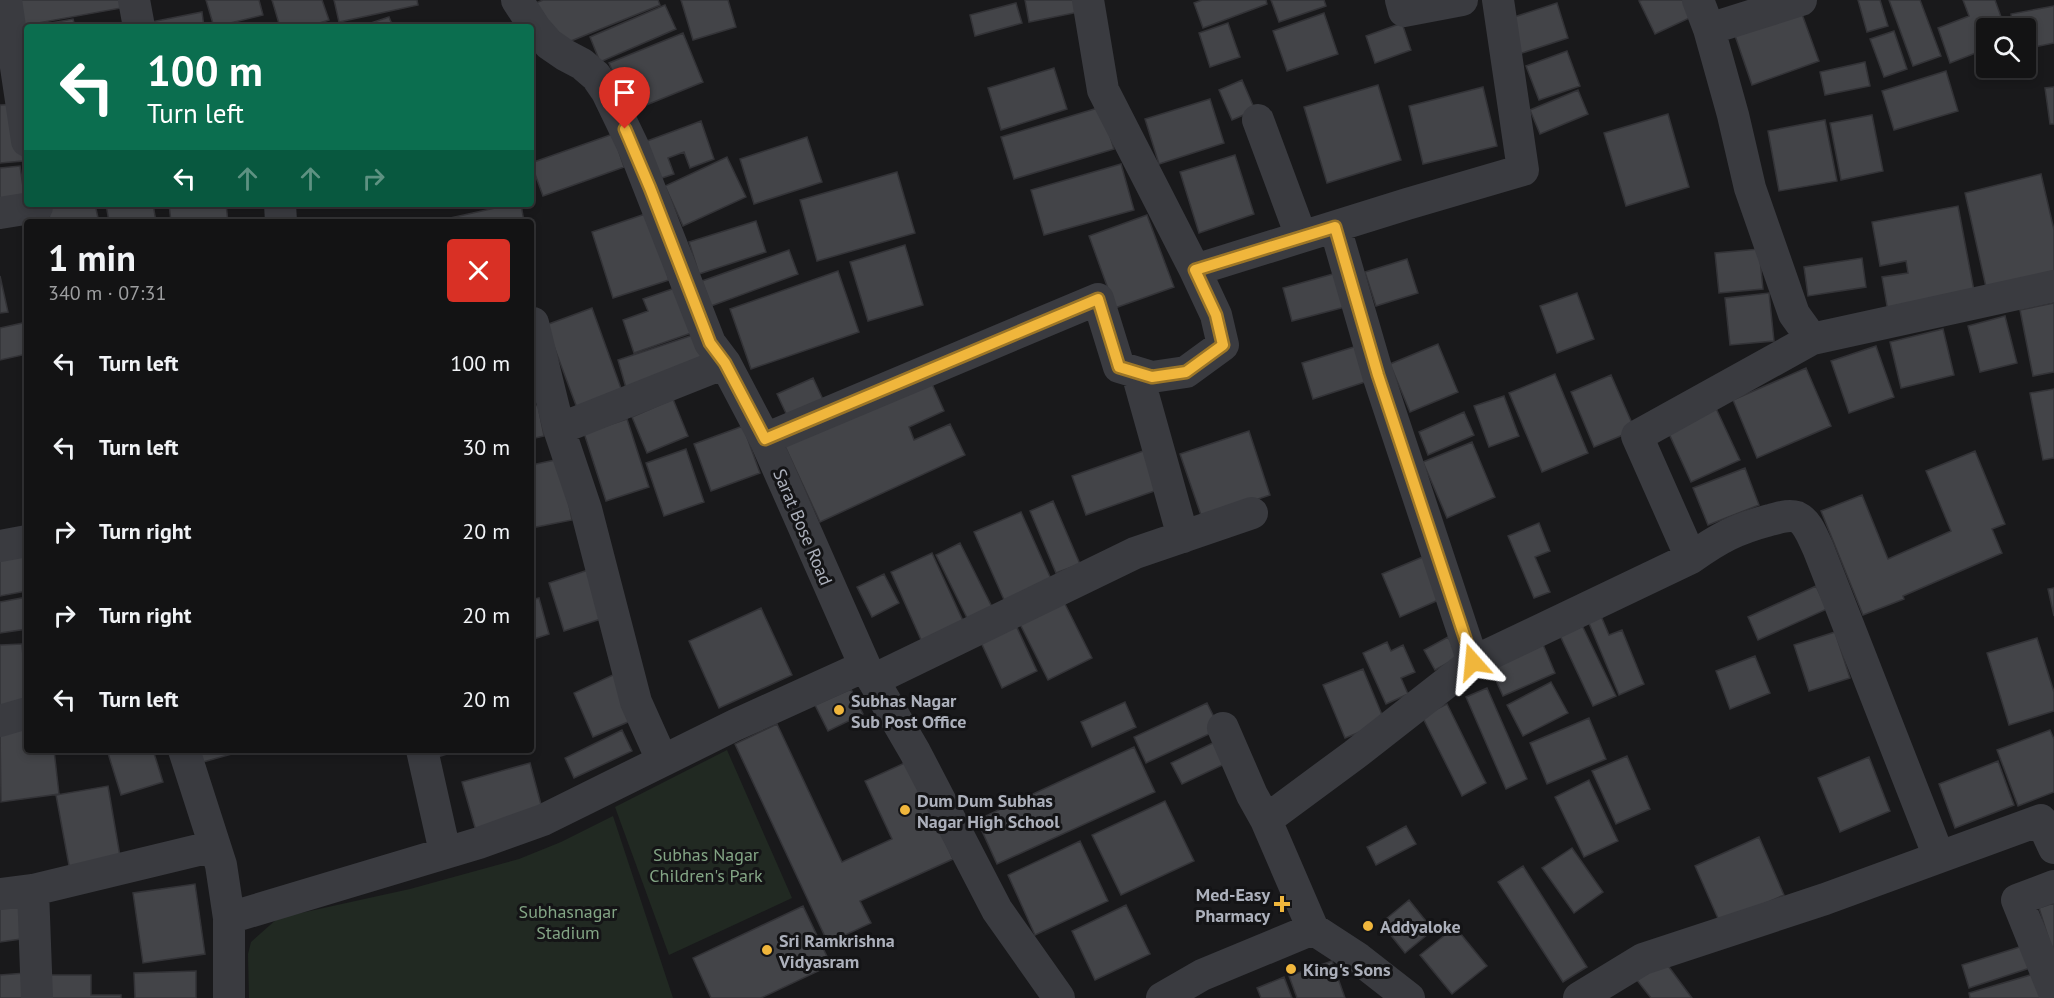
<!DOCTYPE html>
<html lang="en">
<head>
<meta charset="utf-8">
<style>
  body { margin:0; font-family:"PT Sans",sans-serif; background:#202022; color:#f1f3f6; height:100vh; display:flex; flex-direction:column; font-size:22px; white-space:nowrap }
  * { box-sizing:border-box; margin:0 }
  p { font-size:20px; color:#9d9ea0 }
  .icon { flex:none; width:33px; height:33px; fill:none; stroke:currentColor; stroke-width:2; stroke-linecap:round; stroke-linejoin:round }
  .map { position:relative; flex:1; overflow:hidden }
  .panel { position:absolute; left:24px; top:219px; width:510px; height:534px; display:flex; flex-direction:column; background:#131314; border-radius:6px; box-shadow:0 3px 9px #0003,0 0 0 2px #323234 }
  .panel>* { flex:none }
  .banner { position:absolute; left:24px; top:24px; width:510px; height:183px; border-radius:6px; box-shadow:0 3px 9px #0003,0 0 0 2px #323234; background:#0b6e4f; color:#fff; overflow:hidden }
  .buttons { position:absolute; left:1976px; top:18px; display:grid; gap:12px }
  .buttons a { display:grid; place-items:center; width:60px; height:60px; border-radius:6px; background:#131314; box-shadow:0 3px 9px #0003,0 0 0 2px #323234; font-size:30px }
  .pin { position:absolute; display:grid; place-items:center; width:51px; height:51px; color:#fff; margin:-62px -26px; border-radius:50% 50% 50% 0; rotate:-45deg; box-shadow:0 0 6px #0007 }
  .pin .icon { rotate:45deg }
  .me { position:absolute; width:66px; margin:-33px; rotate:342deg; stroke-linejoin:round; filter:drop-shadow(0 0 4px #0008) }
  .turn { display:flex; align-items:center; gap:21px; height:126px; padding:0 24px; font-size:27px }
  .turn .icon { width:78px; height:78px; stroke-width:2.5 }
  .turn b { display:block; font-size:42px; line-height:51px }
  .lanes { display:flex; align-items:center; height:57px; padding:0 24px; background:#0003; justify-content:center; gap:30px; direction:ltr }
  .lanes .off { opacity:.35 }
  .round { display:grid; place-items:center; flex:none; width:63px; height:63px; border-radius:6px; background:#202022 }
  .headline { display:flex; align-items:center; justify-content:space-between; height:102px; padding:0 24px }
  h1 { font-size:36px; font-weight:800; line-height:45px }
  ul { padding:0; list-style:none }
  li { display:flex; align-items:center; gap:18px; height:84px; padding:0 24px }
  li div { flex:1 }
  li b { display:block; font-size:22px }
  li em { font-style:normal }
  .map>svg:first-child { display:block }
</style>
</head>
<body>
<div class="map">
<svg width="2054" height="998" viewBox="0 0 2054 998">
  <rect width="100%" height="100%" fill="#19191b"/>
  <path fill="#212922" d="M727,750L792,898L669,955L615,807Z
    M613,816L673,998H249L248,954L251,942L278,918L410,889L519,859L561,842Z"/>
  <path fill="#434448" stroke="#333337" stroke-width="1.5" d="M11,0H126L127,7L16,27Z
    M206,0H259L263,15L214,27Z
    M272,0H322L329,20L307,27H280Z
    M334,0H417L418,5L339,22Z
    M543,0H658L660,5L561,45L528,6Z
    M681,0H728L736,27L693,40Z
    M1025,0H1082L1084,11L1029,22Z
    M1202,0H1266L1267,4L1203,28L1194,3Z
    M1271,0H1324L1326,6L1279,22Z
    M1642,0H1689L1696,15L1655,34L1639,1Z
    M1858,0H1880L1888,26L1867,32Z
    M1889,0H1920L1941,56L1913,66Z
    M1963,0H1995L2005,28H1986V49L1950,63L1938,28L1969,16Z
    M1016,3L1022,23L975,36L970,15Z
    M1557,3L1568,38L1519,54L1508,19Z
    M1798,3L1819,61L1752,85L1732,27Z
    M665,5L676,29L600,62L590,37Z
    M2054,6V43L2025,49V28H2013L2011,14Z
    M202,12L204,27H152L151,22Z
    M1324,13L1338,54L1287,71L1273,31Z
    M389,17L393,27H359Z
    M73,19L75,27H29Z
    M1228,23L1240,57L1210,67L1199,33Z
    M1402,23L1411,50L1375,63L1366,36Z
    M1894,31L1907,69L1884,77L1870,39Z
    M683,33L703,82L629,112L609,63Z
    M1567,51L1580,86L1539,100L1526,66Z
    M1865,62L1870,86L1825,95L1820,72Z
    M1054,68L1067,109L1001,130L988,88Z
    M1946,71L1958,111L1894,130L1882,91Z
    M1242,80L1255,110L1232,120L1219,90Z
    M1378,85L1401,160L1327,183L1304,107Z
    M1483,87L1497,146L1423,164L1409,106Z
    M2054,87V124H2050L2045,88Z
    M1578,90L1588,114L1540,134L1530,110Z
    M1210,99L1224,143L1159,164L1145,119Z
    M18,104L23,161L0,163V105Z
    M1101,107L1114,149L1014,179L1001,137Z
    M1668,114L1689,187L1626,206L1604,133Z
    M1872,115L1883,171L1841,180L1830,123Z
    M1825,120L1837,181L1779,191L1768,131Z
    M701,121L714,159L690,168L684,152L668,158L674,174L653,181L639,144Z
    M613,134L624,167L543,196L531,163Z
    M807,137L822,182L754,204L740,159Z
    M1235,155L1254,214L1199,233L1180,172Z
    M727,157L746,197L683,226L665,186Z
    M1121,164L1134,210L1044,235L1031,190Z
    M20,166L25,201L0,205V168Z
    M897,172L915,233L817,261L800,200Z
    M2041,174L2054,230V271L1986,287L1965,193Z
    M48,204H95L98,218L74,222H50Z
    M106,204H153L156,222H109Z
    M169,204H226L228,222H171Z
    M513,204H521L524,222H432Z
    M1958,206L1975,296L1888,312L1882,277L1908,273L1906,261L1880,266L1872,222Z
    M648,213L669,280L613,298L592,232Z
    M1147,215L1174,287L1115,308L1089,236Z
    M756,221L766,252L699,274L689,242Z
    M905,245L923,305L868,321L850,262Z
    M1759,249L1763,289L1719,293L1715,253Z
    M789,250L798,274L711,306L702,281Z
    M1862,258L1866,287L1808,296L1804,267Z
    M1407,259L1418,293L1376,306L1365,272Z
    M838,271L859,332L751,369L730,309Z
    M1340,272L1349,306L1292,321L1283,288Z
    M0,276L8,312L0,313Z
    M681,286L697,331L634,353L623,320L648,311L643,299Z
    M1577,293L1594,339L1557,353L1540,306Z
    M1769,293L1774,341L1730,345L1725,298Z
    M2054,303V372L2033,376L2020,310Z
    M592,308L622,391L577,408L546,325Z
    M2005,316L2017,363L1980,372L1968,326Z
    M27,322V354L0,360V328Z
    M1943,329L1954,375L1901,388L1890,342Z
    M699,333L708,362L626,388L618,360Z
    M1438,344L1458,392L1410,412L1390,364Z
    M1357,346L1368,381L1313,399L1302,363Z
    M1876,346L1894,397L1849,413L1831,361Z
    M1806,368L1831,426L1757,458L1733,400Z
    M1555,374L1588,453L1542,472L1509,393Z
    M1611,375L1635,430L1594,447L1571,392Z
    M929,377L944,411L909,427L914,440L950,424L965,455L820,522L784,444Z
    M813,378L826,406L790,422L777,394Z
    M2054,389V458L2043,460L2030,393Z
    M1504,396L1519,436L1489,447L1474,406Z
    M673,399L688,436L647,453L632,417Z
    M1714,404L1740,460L1691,482L1666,427Z
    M538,405L544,436L531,439V407Z
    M1464,412L1474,435L1428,455L1419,432Z
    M627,419L649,487L606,501L584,433Z
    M743,426L760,473L711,491L694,444Z
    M1249,431L1270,495L1202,518L1180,454Z
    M1472,442L1495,497L1447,518L1423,462Z
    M686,449L704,502L664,516L646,463Z
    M1146,450L1160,489L1086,515L1072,476Z
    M1975,451L2005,524L1992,529L2002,553L1903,596L1904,599L1863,615L1821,511L1862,495L1888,559L1951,531L1926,471Z
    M560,459L572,520L531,528V465Z
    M1745,468L1759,505L1708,525L1693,488Z
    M1053,501L1080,564L1056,573L1030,511Z
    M1021,512L1052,581L1005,602L974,532Z
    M1539,523L1550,551L1535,557L1550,592L1534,598L1508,536Z
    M960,543L992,607L968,620L936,555Z
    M27,550V591L0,596V556Z
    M932,553L964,623L922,642L891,572Z
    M1425,556L1443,598L1400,617L1382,574Z
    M594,568L610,616L564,631L549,583Z
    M884,574L899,603L872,617L857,587Z
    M1816,586L1827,609L1758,640L1748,617Z
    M2054,588V616L2048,589Z
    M1060,594L1092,658L1048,680L1016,616Z
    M27,597V629L0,633V602Z
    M539,598L549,634L531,640V600Z
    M761,608L792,675L719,708L689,641Z
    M1601,616L1609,635L1622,630L1644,684L1619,695L1588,621Z
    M1579,619L1616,696L1593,706L1557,629Z
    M1014,621L1037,671L1002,688L979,638Z
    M1835,632L1850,678L1809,691L1794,645Z
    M1448,637L1459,657L1435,670L1424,650Z
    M2037,638L2054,692V711L2009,725L1987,653Z
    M1387,642L1391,651L1403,645L1415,672L1401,678L1408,694L1386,704L1363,653Z
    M1542,642L1555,673L1503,696L1489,665Z
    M22,644L27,705L0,707V645Z
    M1755,656L1770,693L1730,709L1716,671Z
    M1363,669L1385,722L1345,738L1323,685Z
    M615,674L635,719L593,737L574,693Z
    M1551,682L1568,713L1523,736L1507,705Z
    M1487,688L1527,779L1506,789L1466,697Z
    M851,689L863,714L828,731L815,705Z
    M1125,702L1136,727L1092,747L1081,722Z
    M1207,703L1220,729L1146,763L1134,737Z
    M1447,704L1486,783L1462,796L1422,716Z
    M1589,718L1606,759L1547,784L1530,743Z
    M27,724V750H54L59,794L1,802L0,728Z
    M777,724L842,862L892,839L865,781L909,761L953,859L860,901L871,923L828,943L735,744Z
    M622,730L632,751L574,778L565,758Z
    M2050,730L2054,739V792L2018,806L1997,750Z
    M1223,738L1233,760L1182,784L1171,763Z
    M1134,747L1155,792L997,864L977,820Z
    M107,750H153L163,782L121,795Z
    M191,750H246L196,764Z
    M431,750H460L434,758Z
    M1627,756L1650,809L1616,824L1592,771Z
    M1869,757L1890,811L1840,832L1818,778Z
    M1998,761L2014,805L1955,828L1939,784Z
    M530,763L543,812L476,831L462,782Z
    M1589,780L1618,841L1584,857L1555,797Z
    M108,786L121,862L70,871L56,795Z
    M1165,801L1194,861L1121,895L1092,835Z
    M1406,826L1416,844L1376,865L1367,847Z
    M1759,837L1784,895L1720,923L1695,866Z
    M1080,841L1108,901L1035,935L1008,875Z
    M1572,848L1603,892L1574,913L1542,868Z
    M1523,866L1587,967L1563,982L1498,882Z
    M195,884L205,954L143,963L133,893Z
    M1409,900L1433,930L1405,953L1381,923Z
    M2054,903V956L2039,908Z
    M23,905L28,938L0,942V908Z
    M1126,905L1150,954L1095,980L1072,931Z
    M803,906L831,965L761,998H711L693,958Z
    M1455,927L1487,966L1452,994L1420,955Z
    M2026,945L2033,967L1969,988L1962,965Z
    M1663,959L1692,998H1651L1636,979Z
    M1332,961L1345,998H1297L1289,976Z
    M196,971V998H135L134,973Z
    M25,973L27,998H0V975Z
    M2037,973L2044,998H1970L1969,993Z
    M50,975H91V995H121V998H50Z
    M1284,977L1292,998H1261L1257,988Z"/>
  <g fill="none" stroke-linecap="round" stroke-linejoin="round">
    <path stroke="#3a3b40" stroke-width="32" d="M6,0L27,141
      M134,0L139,27
      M517,0L535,28L549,44L565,55L582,64L596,76L607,92L633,146L710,343L725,363L765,439L865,666L915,752L997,910L1059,998
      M1088,0L1103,90L1195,270L1407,204L1523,170L1498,0
      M1401,0L1404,11L1462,0
      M1709,29L1801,0
      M1258,120L1301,236
      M280,204L281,222
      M0,213L37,207
      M533,323L559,429
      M1812,339L2054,286
      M1137,373L1183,537
      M765,439L1098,299L1119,367L1152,377L1186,372L1223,345L1216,315L1195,270
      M0,546L27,541
      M1691,558L1637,436L1812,339L1794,314L1750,188L1733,115L1709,29L1698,0
      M1473,662L1691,558C1719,538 1736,529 1770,520C1779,518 1788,514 1797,517C1808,522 1813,538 1818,548L1939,857
      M873,680L1135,553L1252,513
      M0,721L27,713
      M1223,728L1252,795L1266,820
      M184,750L221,865L229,918V998
      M422,750L445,852
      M662,760L636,702L586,509L559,429L725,363
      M2054,886L2017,900L2054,992
      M33,890L37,998
      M0,894L33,890L215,846
      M229,918L479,843L543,820L735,725L865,666
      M1313,929L1266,820L1354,755L1473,662L1378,375L1335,227
      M1162,998L1202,975L1313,929L1359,959L1409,998
      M1579,998L1643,959L1825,899L2041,820L2054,848"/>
  </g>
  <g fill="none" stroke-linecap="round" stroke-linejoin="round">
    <defs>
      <path id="route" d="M625,129L650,188L710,343L725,363L765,439L1098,299L1119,367L1152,377L1186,372L1223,345L1216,315L1195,270L1335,227L1378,375L1473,662"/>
    </defs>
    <use href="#route" stroke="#9c7627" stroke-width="15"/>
    <use href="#route" stroke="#f0b63c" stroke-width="10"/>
  </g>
  <g fill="#f0b63c" stroke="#141416" stroke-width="2">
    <circle cx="839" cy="710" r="6"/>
    <circle cx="905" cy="810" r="6"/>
    <path d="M1279 895h6v6h6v6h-6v6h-6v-6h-6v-6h6z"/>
    <circle cx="1368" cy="926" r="6"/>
    <circle cx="767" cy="950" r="6"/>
    <circle cx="1291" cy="969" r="6"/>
  </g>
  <g text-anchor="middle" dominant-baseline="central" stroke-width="6" stroke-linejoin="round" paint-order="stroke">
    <g font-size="18" fill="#acb0bb" stroke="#141416">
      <text transform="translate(803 527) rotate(67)">Sarat Bose Road</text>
    </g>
    <g font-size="18" font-weight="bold" fill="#acb0bb" stroke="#141416" text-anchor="start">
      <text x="851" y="700">Subhas Nagar<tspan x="851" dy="21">Sub Post Office</tspan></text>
      <text x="917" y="800">Dum Dum Subhas<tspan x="917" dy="21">Nagar High School</tspan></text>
      <text x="1270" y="894" text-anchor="end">Med-Easy<tspan x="1270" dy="21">Pharmacy</tspan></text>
      <text x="1380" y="926">Addyaloke</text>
      <text x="779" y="940">Sri Ramkrishna<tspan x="779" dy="21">Vidyasram</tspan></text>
      <text x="1303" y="969">King's Sons</text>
    </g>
    <g font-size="18" fill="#83a585" stroke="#141416">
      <text x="706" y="854">Subhas Nagar<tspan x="706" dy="21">Children's Park</tspan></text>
      <text x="568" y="911">Subhasnagar<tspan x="568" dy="21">Stadium</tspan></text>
    </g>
  </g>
</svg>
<div class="buttons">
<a><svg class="icon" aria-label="search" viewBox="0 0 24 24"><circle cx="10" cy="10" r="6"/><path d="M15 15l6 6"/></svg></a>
</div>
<div class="pin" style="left:625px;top:129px;background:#d93025"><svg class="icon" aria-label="arrive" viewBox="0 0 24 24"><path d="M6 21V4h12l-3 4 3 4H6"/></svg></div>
<svg class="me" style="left:1473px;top:662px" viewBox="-20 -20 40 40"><path d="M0-17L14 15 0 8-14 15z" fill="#f0b63c" stroke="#fff" stroke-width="4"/></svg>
<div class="banner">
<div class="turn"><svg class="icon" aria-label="left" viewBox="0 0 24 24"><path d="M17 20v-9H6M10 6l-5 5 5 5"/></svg><div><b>100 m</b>Turn left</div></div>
<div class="lanes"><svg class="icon" aria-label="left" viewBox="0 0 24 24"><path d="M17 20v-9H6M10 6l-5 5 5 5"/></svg><svg class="icon off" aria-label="ahead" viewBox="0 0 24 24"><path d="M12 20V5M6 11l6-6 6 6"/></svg><svg class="icon off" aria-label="ahead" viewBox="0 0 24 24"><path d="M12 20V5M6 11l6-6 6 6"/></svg><svg class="icon off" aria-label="right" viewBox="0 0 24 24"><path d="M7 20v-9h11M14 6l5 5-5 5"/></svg></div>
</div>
<section class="panel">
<div class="headline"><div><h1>1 min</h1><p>340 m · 07:31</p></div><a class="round" style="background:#d93025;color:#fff"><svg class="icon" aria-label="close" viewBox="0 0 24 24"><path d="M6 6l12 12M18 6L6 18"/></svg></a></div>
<ul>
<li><svg class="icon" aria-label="left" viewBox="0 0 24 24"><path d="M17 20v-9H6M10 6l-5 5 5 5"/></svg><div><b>Turn left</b></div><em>100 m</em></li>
<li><svg class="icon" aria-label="left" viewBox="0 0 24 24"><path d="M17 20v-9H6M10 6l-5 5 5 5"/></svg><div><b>Turn left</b></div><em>30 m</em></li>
<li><svg class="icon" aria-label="right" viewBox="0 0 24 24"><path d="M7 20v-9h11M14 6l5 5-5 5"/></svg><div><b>Turn right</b></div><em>20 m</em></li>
<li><svg class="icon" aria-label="right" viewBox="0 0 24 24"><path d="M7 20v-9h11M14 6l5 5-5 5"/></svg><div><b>Turn right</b></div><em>20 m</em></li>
<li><svg class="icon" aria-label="left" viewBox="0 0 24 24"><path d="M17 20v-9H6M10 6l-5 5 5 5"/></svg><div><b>Turn left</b></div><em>20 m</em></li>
</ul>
</section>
</div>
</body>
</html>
